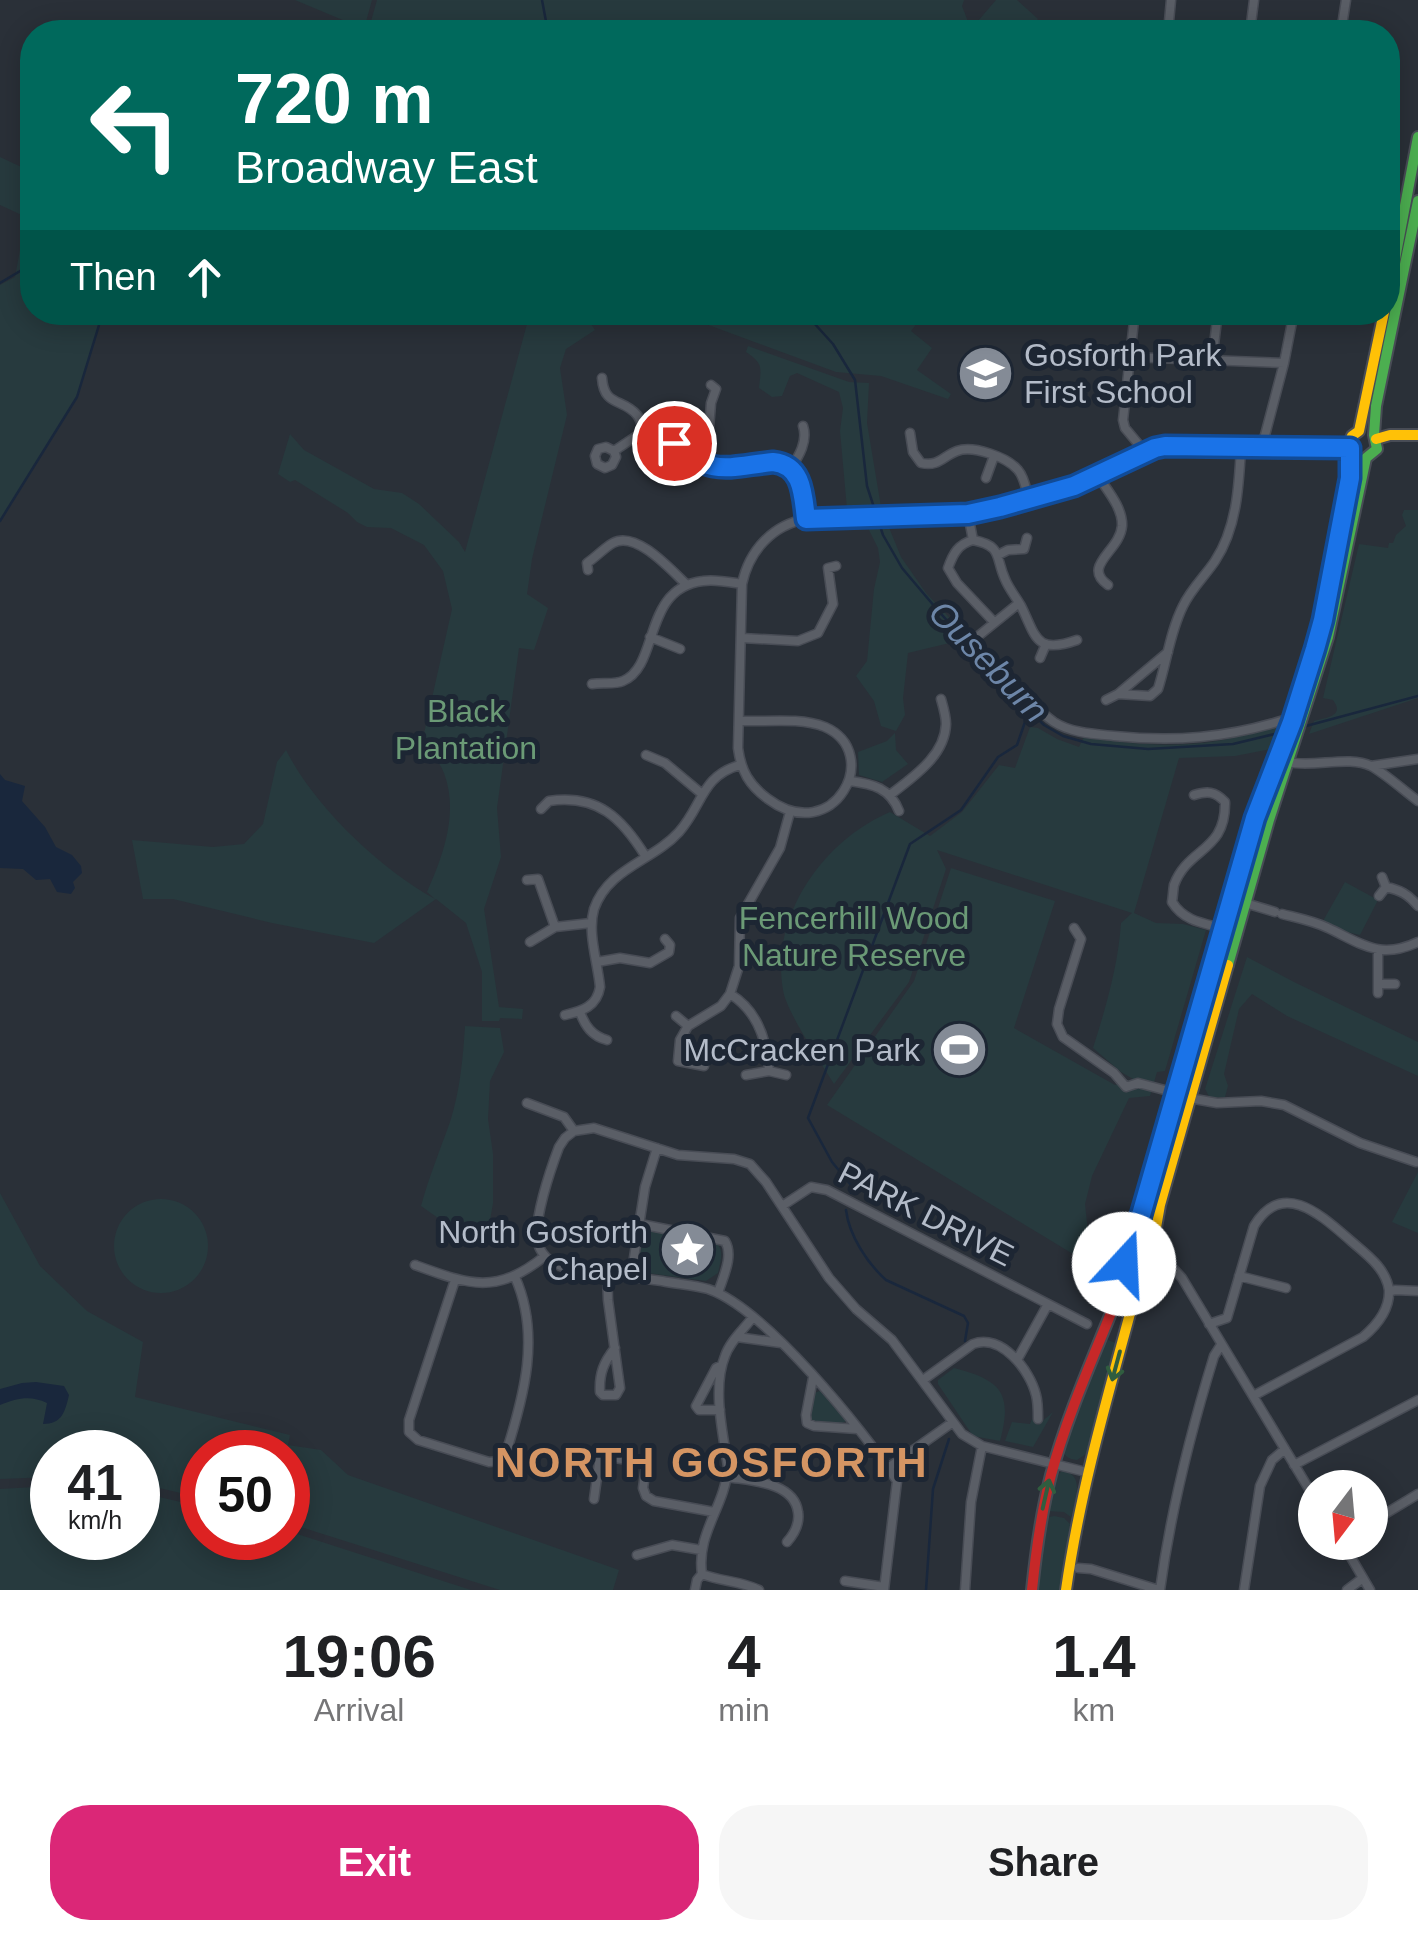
<!DOCTYPE html>
<html lang="en">
<head>
<meta charset="utf-8">
<style>
  body { margin:0; font-family:Arial,sans-serif; background:#f6f6f6; color:#202124; height:100vh; display:flex; flex-direction:column; font-size:38px; white-space:nowrap }
  * { box-sizing:border-box; margin:0 }
  p { font-size:32px; color:#757577 }
  .icon { flex:none; width:55px; height:55px; fill:none; stroke:currentColor; stroke-width:2; stroke-linecap:round; stroke-linejoin:round }
  .map { position:relative; height:1590px; overflow:hidden }
  .details { display:flex; flex-direction:column; background:#fff; flex:1 }
  .details>* { flex:none }
  .banner { position:absolute; left:20px; top:20px; width:1380px; height:305px; border-radius:40px; box-shadow:0 5px 25px #0003; background:#00695c; color:#fff; overflow:hidden }
  .needle { width:65px; rotate:196deg }
  .buttons { position:absolute; left:1298px; top:1470px; display:grid; gap:20px }
  .buttons a { display:grid; place-items:center; width:90px; height:90px; border-radius:50%; background:#fff; box-shadow:0 5px 25px #0003; font-size:50px }
  .speed { position:absolute; left:30px; top:1430px; display:flex; gap:20px; font-size:50px; font-weight:700; text-align:center }
  .speed>* { display:grid; place-content:center; width:130px; height:130px; border-radius:50%; background:#fff; box-shadow:0 5px 25px #0003; line-height:1 }
  .speed small { font-size:25px; font-weight:400 }
  .speed .limit { border:15px solid #d22; background:#fff; color:#111 }
  .pin { position:absolute; display:grid; place-items:center; width:85px; height:85px; color:#fff; margin:-42px; border:5px solid #fff; border-radius:50%; box-shadow:0 2px 10px #0007 }
  .me { position:absolute; width:110px; margin:-55px; rotate:20deg; stroke-linejoin:round; filter:drop-shadow(0 0 8px #0008) }
  .turn { display:flex; align-items:center; gap:35px; height:210px; padding:0 50px; font-size:45px }
  .turn .icon { width:130px; height:130px; stroke-width:2.5 }
  .turn b { display:block; font-size:70px; line-height:85px }
  .then { display:flex; align-items:center; height:95px; padding:0 50px; background:#0003; gap:20px; font-size:38px }
  .eta { display:flex; justify-content:space-evenly; align-items:center; height:170px; text-align:center }
  .eta b { font-size:60px; font-weight:800; line-height:70px }
  .button { display:flex; gap:20px; margin-top:auto; padding:20px 50px }
  .button a { flex:1; height:115px; border-radius:40px; background:#db2777; color:#fff; font-size:40px; font-weight:800; line-height:115px; text-align:center }
  .button a+a { background:#f6f6f6; color:#202124 }
  .map>svg:first-child { display:block }
</style>
</head>
<body>
<div class="map">
<svg width="1418" height="1590" viewBox="0 0 1418 1590">
  <rect width="100%" height="100%" fill="#2a3038"/>
  <path fill="#273a3e" d="M295,0H372L364,29Z
    M377,0H964L962,6L972,32H368Z
    M996,0H1017L1038,19L1026,32H991L978,21Z
    M0,157L32,172V312L103,313L77,397L0,521V285L15,277L26,217L0,205Z
    M530,313H584L595,330L566,349L560,368L567,415L532,559L527,594L548,608L534,650L519,648L497,808L501,857L484,909L499,1007L523,1009L522,1019L500,1018L499,1021H482V972L466,923L436,899L374,943L272,923L173,899H143L132,840L213,847L244,844L263,824L277,762L286,750C314,806 380,869 435,899L427,892C443,856 459,813 444,773C439,761 429,749 423,738L452,609L443,571L424,545L391,528L367,527L357,522L348,513L295,480L290,482L278,474L290,434L304,450L374,489L402,493L419,504L459,542L465,552Z
    M676,313H925L911,331L932,348L917,370L951,394L948,399L881,376L836,372Z
    M748,346L849,382L869,383L867,423L881,507L847,509L840,431L843,408L839,392L797,373L790,376L782,396L772,397L759,388C761,368 764,364 746,352Z
    M1404,510H1418V698L1309,734L1314,721C1327,717 1345,716 1333,700L1323,698L1359,544L1388,548L1389,543H1393L1396,535L1406,526L1402,515Z
    M866,524L888,525L901,557L926,593L965,634L962,640L908,653L903,698L905,715L896,731L881,726L874,701L856,676L867,661L874,589L880,562L878,548Z
    M1278,726L1271,749L1235,756L1179,758L1134,913L1156,923L1183,924L1206,930L1165,1071L1157,1072L1150,1096L1129,1098L1092,1176L1085,1204L1088,1232L1084,1248L1078,1257L827,1105L914,981L951,868L1055,901L1014,1028L1115,1085L1133,1079L1121,1072L1093,1048C1106,1007 1118,966 1121,923L1132,913L937,850L946,869L909,982L834,1084C821,1063 786,1011 783,990C770,915 824,840 890,812L930,836L962,812L999,765L1015,768L1030,727L1038,728L1057,739L1079,747L1084,737C1127,744 1173,748 1217,741C1238,738 1258,730 1278,726Z
    M895,733L896,750L908,764L882,782L859,775L858,752L887,741Z
    M1345,882L1378,900L1360,935L1347,932L1323,921Z
    M1247,957L1294,982L1418,1042V1076L1287,1016L1252,994L1239,1009L1224,1074L1228,1086L1225,1097L1210,1098L1205,1089Z
    M465,1026L500,1028L504,1052L490,1081L488,1119L493,1154V1203L488,1232L468,1239L421,1206C429,1177 440,1150 450,1122C460,1091 463,1058 465,1026Z
    M1418,1172V1233L1392,1222Z
    M0,1193L40,1266L87,1311L143,1342L135,1397L290,1435L288,1445L321,1450L348,1475L619,1570L613,1590H500L288,1523V1452H202V1498L138,1483V1452H52V1477L0,1479Z
    M114 1246a47 47 0 1 1 94 0a47 47 0 1 1-94 0Z
    M652,1228L714,1240C725,1250 721,1259 718,1273L706,1281L648,1273L638,1258L644,1230Z
    M1105,1339L1116,1343L1086,1454L1077,1460C1067,1459 1063,1455 1062,1445Z
    M954,1368C1001,1380 1013,1393 1000,1441L973,1436L938,1384V1380Z
    M820,1391L846,1421L840,1424L813,1421L809,1417L814,1393Z
    M1053,1412L1033,1447L1005,1441L1012,1422L1030,1424L1032,1419L1038,1425Z
    M1062,1471C1086,1474 1075,1500 1071,1517L1064,1512L1047,1511L1053,1479Z
    M52,1486V1538H138V1492L202,1507V1538H288V1531L471,1590H0V1489Z
    M1054,1516L1064,1518L1070,1524L1062,1590H1035L1045,1518Z"/>
  <path fill="#19273c" d="M0,774L5,780L25,786L22,801L45,827L56,847L72,855L81,866L82,873L73,882L75,888L71,894L57,892L50,879L36,880L23,869L0,868Z
    M36,1382L64,1386L69,1395C65,1412 62,1424 43,1424L47,1403C30,1395 18,1398 0,1405V1389L22,1383Z"/>
  <g fill="none" stroke-linecap="round" stroke-linejoin="round">
    <path stroke="#19273c" stroke-width="2.5" d="M542,0L548,32
      M0,283L32,264
      M804,312L833,344L855,380L867,486L883,535L902,568L935,607L1007,688L1044,725L1063,736L1091,744L1148,749L1233,744L1283,732
      M0,521L77,397L103,312
      M1306,726L1418,696
      M851,1193V1185L832,1162L808,1118L910,844L961,810L998,757L1017,745L1025,722V707
      M846,1210C849,1235 867,1263 886,1280L964,1316L968,1323L965,1341
      M926,1590L933,1489L949,1439"/>
    <defs>
      <path id="street" d="M1168,32L1171,0
        M1250,32L1254,0
        M1341,32L1346,0
        M1135,312L1123,420L1125,428L1145,452
        M1130,357L1284,363
        M1212,361L1218,312
        M602,378C604,407 623,398 637,415C640,418 642,427 644,431
        M910,433L913,452L921,463C939,467 943,456 957,451C973,445 1007,457 1018,470C1025,478 1026,490 1029,500
        M1264,447V439L1284,363L1294,312
        M614,451L606,447L598,449L595,456L597,464L605,468L612,465L616,457L614,451L644,431C676,437 683,460 708,466C732,471 758,461 782,463C803,475 803,497 806,519
        M696,461L708,441L711,403L716,389L711,385
        M791,468C799,456 808,441 803,426
        M1098,476C1107,490 1123,508 1122,526C1120,551 1081,566 1108,585
        M986,478L994,456
        M968,514L973,540C1003,546 995,557 1005,579C1009,589 1016,597 1021,606C1036,636 1035,655 1077,640
        M973,540C958,544 953,554 948,568L957,583L994,622
        M998,555L1008,550L1024,549L1027,538
        M588,570L587,563C596,557 604,548 613,543C636,530 671,570 687,585
        M650,637L680,649
        M977,637L1019,603
        M742,638L798,641L818,633L833,604L828,568L836,566
        M987,656C1006,675 1032,707 1054,722C1071,733 1094,734 1114,736C1175,742 1226,738 1284,720L1292,722
        M1040,658L1046,644
        M592,684C602,682 614,685 623,681C660,666 642,588 703,581C715,579 729,582 742,584
        M1118,694L1168,652
        M1106,700L1118,694L1150,696L1158,689C1167,661 1170,632 1183,606C1191,589 1205,576 1215,561C1237,528 1239,485 1241,447
        M740,721C766,722 800,717 825,727C884,753 834,848 768,799C749,785 741,771 738,748L742,584C749,551 772,525 806,519C859,516 914,520 967,514C1037,505 1093,477 1155,447L1165,446L1349,448
        M646,755L665,763L702,794
        M1288,762C1313,768 1349,755 1371,766C1387,775 1403,790 1418,801
        M1371,766L1418,759
        M850,781C873,784 890,788 899,811
        M890,795C913,777 945,756 946,724C946,716 943,706 941,699
        M1194,795C1207,791 1215,791 1225,802C1226,852 1188,847 1174,885C1173,891 1173,896 1172,902C1184,921 1202,923 1222,928
        M541,809L549,801C598,794 622,818 646,857
        M527,880L538,879L555,927
        M1386,887C1400,890 1408,894 1418,906
        M1379,896L1386,887L1382,877
        M1245,903L1275,912
        M1282,914C1298,918 1314,921 1328,928C1362,944 1380,960 1418,942
        M1074,928L1081,939L1059,1009L1057,1024L1063,1037L1114,1073L1126,1087L1138,1083L1176,1093
        M530,942L555,927L591,923
        M1378,950V993
        M597,962L620,958L650,963L669,952L670,945L665,939
        M1378,984H1395
        M730,994C757,1010 767,1041 769,1071
        M580,1012C585,1026 592,1036 607,1040
        M565,1015C583,1011 597,1006 600,987C598,963 587,933 594,909C608,868 653,861 679,832C703,805 701,776 740,765
        M676,1016L688,1026
        M704,1066L678,1061L680,1040L688,1026L721,1006L730,994L739,966L740,918L780,848L790,812
        M746,1075L769,1071L786,1075
        M1189,1098L1217,1103L1261,1101L1284,1105L1360,1143L1416,1162
        M527,1103L564,1117L574,1131
        M574,1131L565,1138L559,1147C551,1168 532,1223 538,1244C543,1259 555,1265 569,1269C600,1273 631,1277 662,1281C677,1284 693,1285 708,1289C765,1308 863,1430 897,1481L884,1590
        M574,1131L594,1128L678,1155L734,1159L750,1164L766,1182L829,1278L856,1309L892,1340L962,1434L982,1446L1086,1472
        M782,1206L811,1187L827,1190L1087,1324
        M640,1224L725,1241C734,1256 723,1277 718,1293
        M1158,1260L1171,1266L1182,1278L1315,1499
        M415,1265C470,1285 496,1295 545,1256
        M607,1274L608,1300L620,1388L616,1395H603L600,1392C599,1373 604,1362 615,1348
        M1239,1276L1286,1288
        M631,1277L645,1187L657,1148
        M455,1280L409,1420V1432L418,1440L489,1462L500,1461L506,1453C524,1396 541,1335 515,1277
        M1389,1292L1395,1290L1418,1291
        M1209,1324L1227,1318L1254,1226C1283,1178 1322,1216 1351,1241C1366,1254 1386,1268 1389,1290C1390,1309 1376,1326 1363,1337L1253,1396
        M737,1337L781,1343
        M1017,1360L1048,1304
        M813,1378L806,1415L807,1423L814,1426L857,1429
        M923,1380L973,1344C1001,1333 1030,1370 1036,1395C1038,1402 1038,1411 1038,1419
        M720,1410H699L696,1406L716,1368L722,1365
        M1294,1465L1418,1400
        M888,1468L953,1422
        M728,1477C751,1481 794,1482 798,1512C800,1524 795,1533 787,1542
        M594,1499L600,1456L643,1462L646,1466L643,1488L646,1496L654,1501L714,1512
        M1370,1523L1418,1494
        M1342,1542L1370,1590
        M637,1555L672,1545L701,1550
        M1078,1568L1091,1569L1159,1590
        M702,1574C722,1582 738,1580 759,1590
        M845,1581L884,1587
        M695,1590L697,1580L702,1574C696,1533 725,1507 728,1467C723,1434 712,1388 725,1356C730,1341 744,1329 753,1317
        M965,1590L971,1502L982,1446
        M1160,1590C1171,1509 1190,1434 1214,1356L1221,1345
        M1244,1590L1260,1486L1272,1460L1285,1449
        M1347,1590L1363,1578"/>
      <path id="fast" d="M1388,296L1418,137
        M1228,965L1269,820L1328,637L1366,458L1377,449L1374,435L1376,406L1418,201"/>
      <path id="slow" d="M1376,439L1390,435H1418
        M1260,805L1292,722L1323,620L1350,478L1349,443L1352,436L1359,431L1384,312
        M1066,1590C1080,1491 1108,1395 1134,1299C1135,1297 1138,1286 1139,1284C1148,1266 1168,1263 1154,1239L1160,1205L1228,965"/>
      <path id="jam" d="M1032,1590C1036,1551 1041,1513 1051,1475C1068,1412 1095,1354 1119,1293C1126,1273 1120,1251 1135,1235L1260,805"/>
    </defs>
    <use href="#street" stroke="#484c55" stroke-width="11"/>
    <use href="#fast" stroke="#484c55" stroke-width="14"/>
    <use href="#slow" stroke="#484c55" stroke-width="14"/>
    <use href="#jam" stroke="#484c55" stroke-width="14"/>
    <use href="#street" stroke="#5a5e66" stroke-width="8"/>
    <use href="#fast" stroke="#4caf50" stroke-width="10"/>
    <use href="#slow" stroke="#ffc107" stroke-width="10"/>
    <use href="#jam" stroke="#c62828" stroke-width="10"/>
  </g>
  <defs><path id="oneway-shaft" d="M-6 0H5M1.5-3L5.5 0L1.5 3" fill="none" stroke-width="1.6" stroke-linecap="round" stroke-linejoin="round" transform="scale(2.5)"/></defs>
  <g stroke="#305d3f">
    <use href="#oneway-shaft" transform="translate(1116 1366) rotate(105)"/>
    <use href="#oneway-shaft" transform="translate(1046 1494) rotate(-77)"/>
  </g>
  <g fill="none" stroke-linecap="round" stroke-linejoin="round">
    <defs>
      <path id="route" d="M674,443C712,477 726,467 773,462C803,465 803,495 806,519L968,514L1000,507L1074,486L1155,448L1165,446L1350,448V478L1323,620L1315,649L1292,722L1255,818L1141,1215C1136,1233 1123,1245 1124,1264"/>
    </defs>
    <use href="#route" stroke="#114b97" stroke-width="25"/>
    <use href="#route" stroke="#1a73e8" stroke-width="18"/>
  </g>
  <defs>
    <symbol id="school-disc" viewBox="-11 -11 22 22"><circle r="9.5" fill="#848b96" stroke="#1d2633"/><path d="M0-5L7-2L0 1L-7-2ZM-4 1L0 2.5L4 1V4Q0 6-4 4Z" fill="#fff"/></symbol>
    <symbol id="stadium-disc" viewBox="-11 -11 22 22"><circle r="9.5" fill="#848b96" stroke="#1d2633"/><path d="M0-5a6.5 5 0 1 0 0 10a6.5 5 0 1 0 0-10ZM-3.5-1.8h7v3.6h-7Z" fill="#fff"/></symbol>
    <symbol id="sight-disc" viewBox="-11 -11 22 22"><circle r="9.5" fill="#848b96" stroke="#1d2633"/><path d="M0-6L1.8-2.2L6-1.7L2.9 1.2L3.7 5.4L0 3.3L-3.7 5.4L-2.9 1.2L-6-1.7L-1.8-2.2Z" fill="#fff"/></symbol>
  </defs>
  <g fill-rule="evenodd">
    <use href="#school-disc" x="954" y="342" width="63" height="63"/>
    <use href="#stadium-disc" x="928" y="1018" width="63" height="63"/>
    <use href="#sight-disc" x="656" y="1218" width="63" height="63"/>
  </g>
  <g text-anchor="middle" dominant-baseline="central" stroke-width="10" stroke-linejoin="round" paint-order="stroke">
    <g font-size="32" fill="#b4bcc9" stroke="#1d2633" text-anchor="end">
      <text x="1024" y="355" text-anchor="start">Gosforth Park<tspan x="1024" dy="37">First School</tspan></text>
      <text x="920" y="1050">McCracken Park</text>
      <text x="648" y="1232">North Gosforth<tspan x="648" dy="37">Chapel</tspan></text>
    </g>
    <g font-size="32" fill="#6b9a76" stroke="#1d2633">
      <text x="466" y="711">Black<tspan x="466" dy="37">Plantation</tspan></text>
      <text x="854" y="918">Fencerhill Wood<tspan x="854" dy="37">Nature Reserve</tspan></text>
    </g>
    <g font-size="32" fill="#b4bcc9" stroke="#1d2633">
      <text transform="translate(926 1214) rotate(27)">PARK DRIVE</text>
    </g>
    <g font-size="35" font-style="italic" fill="#6d86a8" stroke="#1d2633">
      <text transform="translate(989 661) rotate(46)">Ouseburn</text>
    </g>
    <g font-size="42" font-weight="bold" letter-spacing="2.5" fill="#d59563" stroke="#1d2633">
      <text x="712" y="1462">NORTH GOSFORTH</text>
    </g>
  </g>
</svg>
<div class="buttons">
<a><svg class="needle" viewBox="-14 -14 28 28"><path d="M0-13l5 13h-10z" fill="#e53935"/><path d="M0 13l5-13h-10z" fill="#757577"/></svg></a>
</div>
<div class="speed"><div>41<small>km/h</small></div><div class="limit">50</div></div>
<div class="pin" style="left:674px;top:443px;background:#d93025"><svg class="icon" aria-label="arrive" viewBox="0 0 24 24"><path d="M6 21V4h12l-3 4 3 4H6"/></svg></div>
<svg class="me" style="left:1124px;top:1264px" viewBox="-20 -20 40 40"><circle r="19" fill="#fff"/><path d="M0-13L10 11 0 6-10 11z" fill="#1a73e8"/></svg>
<div class="banner">
<div class="turn"><svg class="icon" aria-label="left" viewBox="0 0 24 24"><path d="M17 20v-9H6M10 6l-5 5 5 5"/></svg><div><b>720 m</b>Broadway East</div></div>
<div class="then">Then<svg class="icon" aria-label="ahead" viewBox="0 0 24 24"><path d="M12 20V5M6 11l6-6 6 6"/></svg></div>
</div>
</div>
<section class="details">
<div class="eta">
<div><b>19:06</b><p>Arrival</p></div>
<div><b>4</b><p>min</p></div>
<div><b>1.4</b><p>km</p></div>
</div>
<div class="button"><a>Exit</a><a>Share</a></div>
</section>
</body>
</html>
